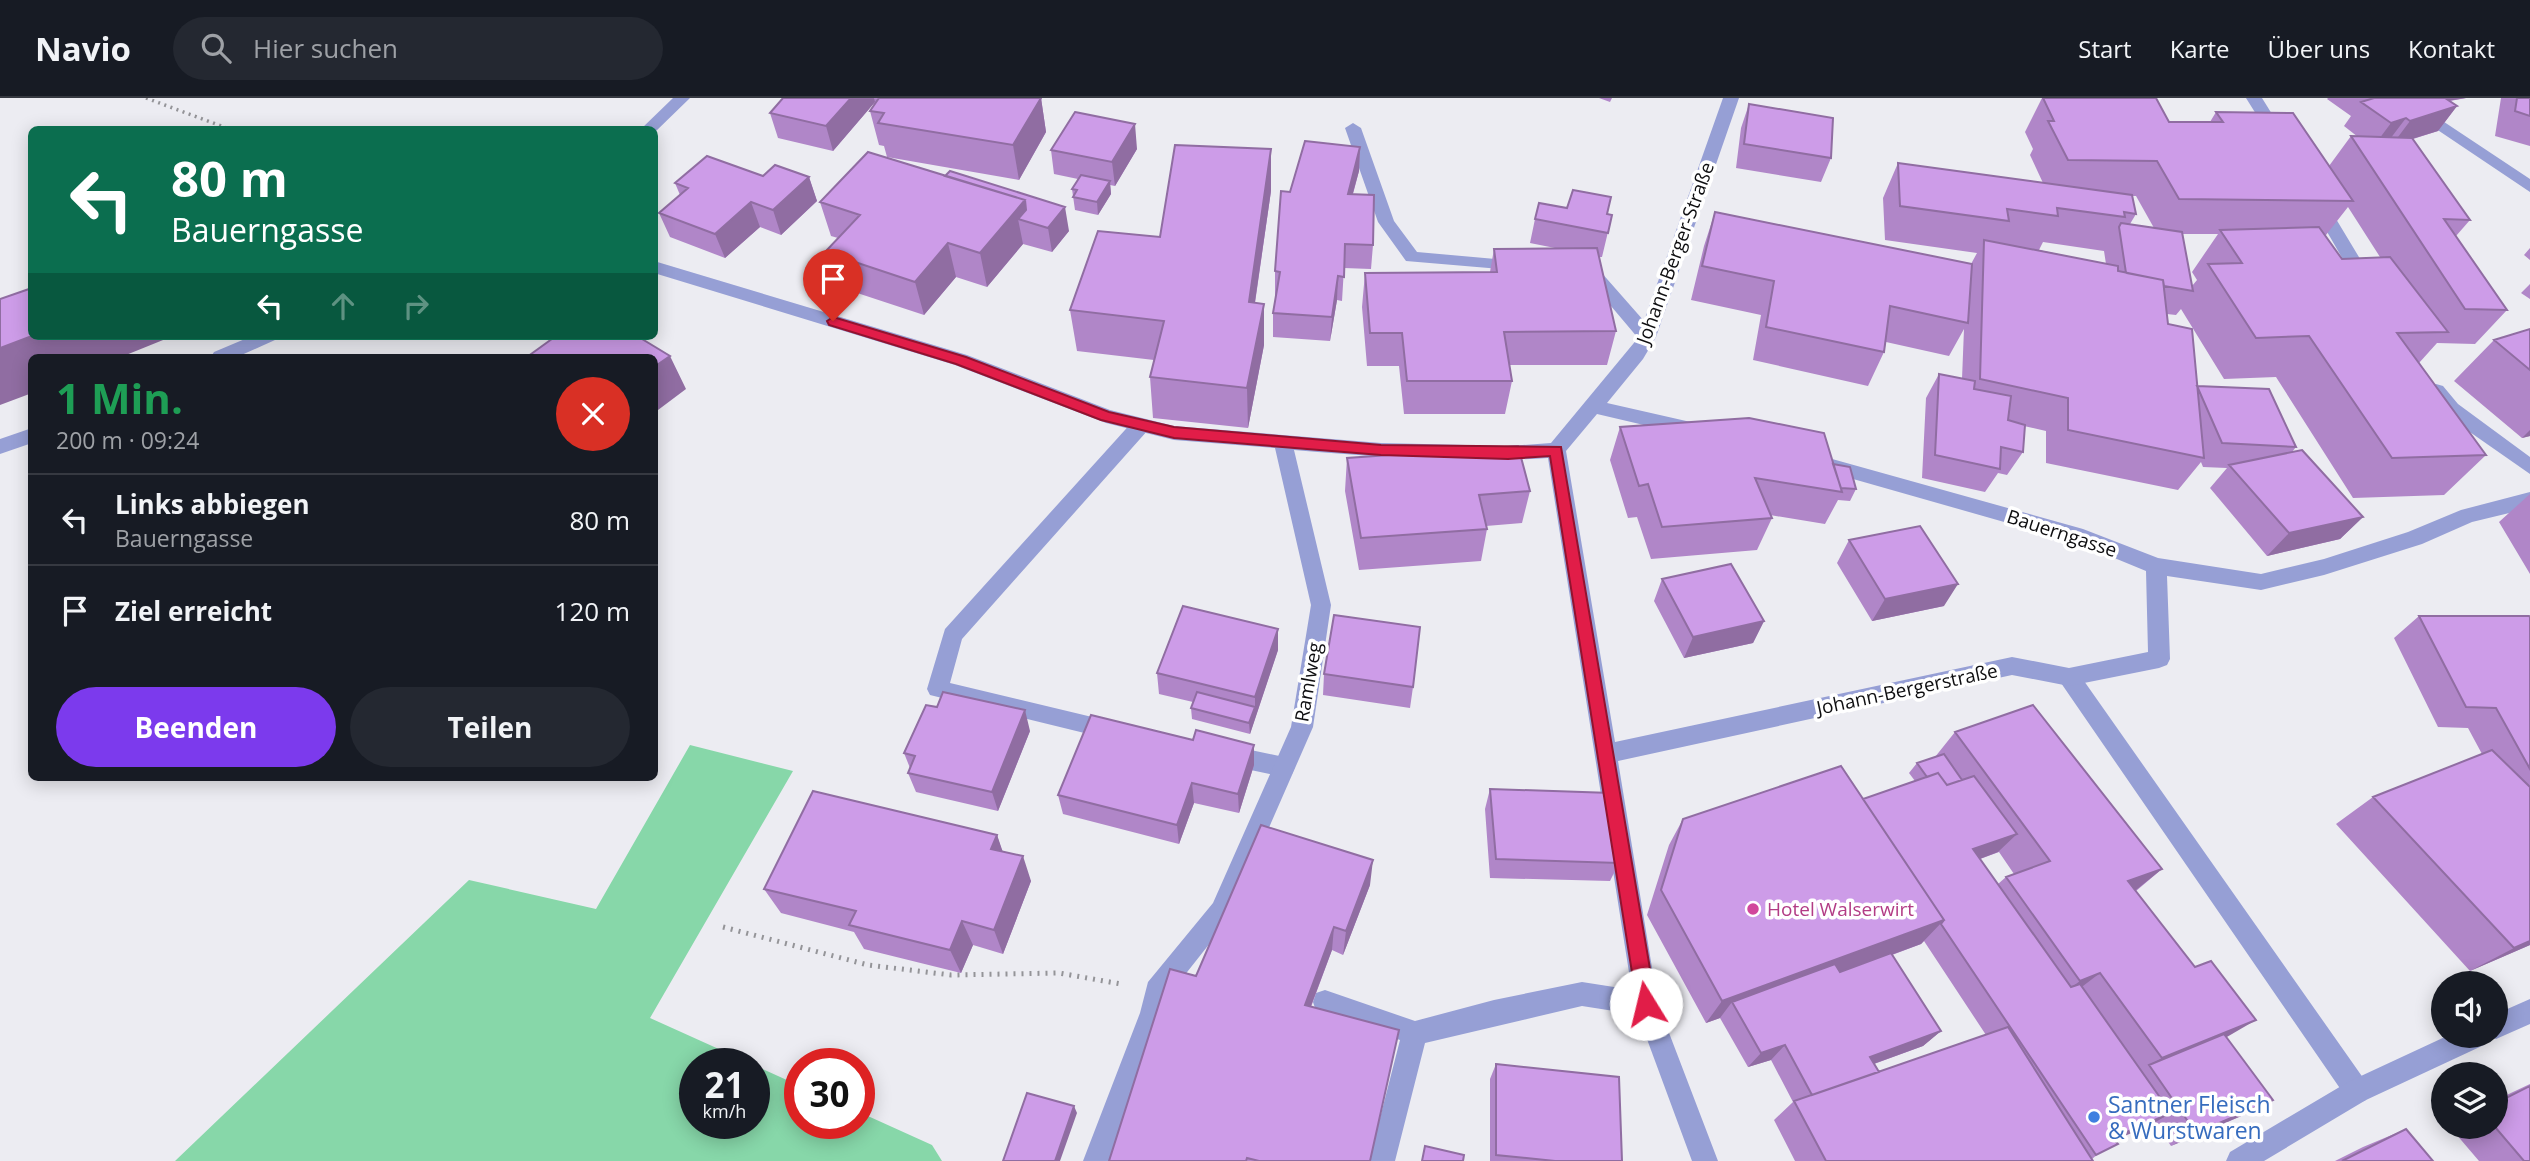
<!DOCTYPE html>
<html lang="de">
<head>
<meta charset="utf-8">
<style>
  body { margin:0; font-family:"Open Sans",sans-serif; background:#242831; color:#f1f3f6; height:100vh; display:flex; flex-direction:column; font-size:26px; white-space:nowrap }
  * { box-sizing:border-box; margin:0 }
  p { font-size:23px; color:#9ea1a6 }
  .icon { flex:none; width:38px; height:38px; fill:none; stroke:currentColor; stroke-width:2; stroke-linecap:round; stroke-linejoin:round }
  .map { position:relative; flex:1; overflow:hidden }
  .panel { position:absolute; left:28px; top:256px; width:630px; height:427px; display:flex; flex-direction:column; background:#171b24; border-radius:10px; box-shadow:0 4px 18px #0003 }
  .panel>* { flex:none }
  .banner { position:absolute; left:28px; top:28px; width:630px; height:214px; border-radius:10px; box-shadow:0 4px 18px #0003; background:#0b6e4f; color:#fff; overflow:hidden }
  .fabs { position:absolute; left:2431px; top:873px; display:grid; gap:14px }
  .fabs a { display:grid; place-items:center; width:77px; height:77px; border-radius:50%; background:#171b24; box-shadow:0 4px 18px #0003; font-size:35px }
  .speed { position:absolute; left:679px; top:950px; display:flex; gap:14px; font-size:35px; font-weight:700; text-align:center }
  .speed>* { display:grid; place-content:center; width:91px; height:91px; border-radius:50%; background:#171b24; box-shadow:0 4px 18px #0003; line-height:1 }
  .speed small { font-size:18px; font-weight:400 }
  .speed .limit { border:10px solid #d22; background:#fff; color:#111 }
  .pin { position:absolute; display:grid; place-items:center; width:60px; height:60px; color:#fff; margin:-72px -30px; border-radius:50% 50% 50% 0; rotate:-45deg; box-shadow:0 0 7px #0007 }
  .pin .icon { rotate:45deg }
  .me { position:absolute; width:77px; margin:-38px; rotate:351deg; stroke-linejoin:round; filter:drop-shadow(0 0 5px #0008) }
  .turn { display:flex; align-items:center; gap:24px; height:147px; padding:0 28px; font-size:32px }
  .turn .icon { width:91px; height:91px; stroke-width:2.5 }
  .turn b { display:block; font-size:49px; line-height:60px }
  .lanes { display:flex; align-items:center; height:66px; padding:0 28px; background:#0003; justify-content:center; gap:35px; direction:ltr }
  .lanes .off { opacity:.35 }
  .round { display:grid; place-items:center; flex:none; width:74px; height:74px; border-radius:37px; background:#242831 }
  .headline { display:flex; align-items:center; justify-content:space-between; height:119px; padding:0 28px }
  h1 { font-size:42px; font-weight:700; line-height:52px; color:#1e9e55 }
  .action { display:flex; gap:14px; margin-top:auto; padding:14px 28px }
  .action a { flex:1; height:80px; border-radius:42px; background:#7c3aed; color:#fff; font-size:28px; font-weight:700; line-height:80px; text-align:center }
  .action a+a { background:#242831; color:#f1f3f6 }
  ul { padding:0; list-style:none }
  li { display:flex; align-items:center; gap:21px; height:91px; padding:0 28px; border-top:2px solid #363941 }
  li div { flex:1 }
  li b { display:block; font-size:26px }
  li em { font-style:normal }
  header { display:flex; align-items:center; gap:42px; box-sizing:border-box; height:98px; padding:0 35px; background:#171b24; border-bottom:2px solid #363941 }
  header strong { font-size:33px }
  nav { display:flex; gap:38px; margin-inline-start:auto; font-size:24px }
  .search { width:490px; height:63px; background:#242831; display:flex; align-items:center; gap:18px; box-sizing:border-box; padding:0 24px; border-radius:38px; color:#9ea1a6; font-size:26px }
  .map>svg:first-child { display:block }
</style>
</head>
<body>
<header>
<strong>Navio</strong>
<div class="search"><svg class="icon" aria-label="search" viewBox="0 0 24 24"><circle cx="10" cy="10" r="6"/><path d="M15 15l6 6"/></svg>Hier suchen</div>
<nav><a>Start</a><a>Karte</a><a>Über uns</a><a>Kontakt</a></nav>
</header>
<div class="map">
<svg width="2530" height="1063" viewBox="0 0 2530 1063">
  <rect width="100%" height="100%" fill="#ececf2"/>
  <path fill="#87d7a9" d="M690,647L793,673L650,920L752,966H695V1026H754V967L800,988V1026H859V1014L932,1047L942,1063H175L469,782L596,811Z"/>
  <g fill="none" stroke-linecap="round" stroke-linejoin="round">
    <path stroke="#949498" stroke-width="3.5" stroke-dasharray="2 4.5" stroke-linecap="butt" d="M146,0L232,32"/>
    <path stroke="#949498" stroke-width="5" stroke-dasharray="2 6" stroke-linecap="butt" d="M723,829L868,867L951,877L1059,875L1121,886"/>
    <path fill="#969fd5" fill-rule="evenodd" d="M1141,320L1150,327L1148,332L962,541L950,585L1113,624L1121,626L1124,633L1121,640L1113,642L930,597L927,591L945,531L1134,322Z
      M2069,570L2077,573L2366,984L2370,993L2366,1002L2357,1006L2348,1002L2061,585L2058,579L2061,573Z
      M1227,647L1284,659L1292,662L1295,669L1292,676L1284,679L1227,667L1219,664L1216,657L1219,650Z
      M1582,884L1646,894L1655,897L1658,906L1655,915L1646,918L1582,908L1425,945L1395,1063H1369L1400,942L1316,913L1313,904L1316,895L1325,892L1415,923L1494,902Z"/>
    <path fill="#969fd5" fill-rule="evenodd" d="M673,0H690L654,35V32H640Z
      M1723,0H1739L1656,239L1643,261L1607,305L1695,325L1704,332L1695,339L1597,316L1566,353L1615,644L2012,559L2069,570L2148,554L2146,473L2078,445L1818,371L1815,366L1818,361L1825,359L2083,431L2158,460L2261,476L2324,461L2408,434L2461,412L2530,394V410L2472,424L2422,446L2324,477L2261,492L2167,478L2170,561L2167,567L2159,570L2069,588L2012,577L1618,663L1658,906L1718,1063H1692L1634,906L1548,360C1463,365 1379,359 1294,352L1331,507L1313,629L1229,821L1169,897L1166,915L1109,1063H1083L1140,915L1148,884L1213,805L1291,629L1311,507L1275,350L1174,342L1106,325L955,267L654,175V163L967,257L1110,312L1174,328L1381,345L1508,348L1551,345L1638,240L1589,182L1579,180L1576,176L1585,170L1600,173L1644,223Z
      M2390,0H2408L2530,81V94Z
      M1353,25L1361,30L1394,123L1417,154L1518,163L1527,169L1524,173L1406,163L1378,124L1345,30Z
      M252,238H278L275,242L237,259H211L214,254Z
      M32,330V345L0,356V341Z"/>
    <path fill="#969fd5" fill-rule="evenodd" d="M2246,0H2262L2285,37L2283,40H2271Z
      M2319,101L2327,106L2374,184L2371,188H2359L2356,184L2311,106Z
      M2436,286L2443,288L2458,306L2530,359V376L2444,316L2427,293Z
      M2530,901V926L2496,941L2488,938H2496V916Z
      M2447,938H2488L2484,947L2366,1002L2264,1063H2226L2230,1054L2348,984Z"/>
  </g>
  <path fill="#b086c8" fill-rule="evenodd" d="M783,0H1041L1046,34L1019,82L887,59L884,48L879,47L870,13L875,4L833,53L778,40L770,15Z
    M1599,0H1612L1610,4Z
    M2042,0H2156L2169,24H2210L2216,14L2329,68L2351,38L2358,39L2344,28L2351,18L2327,1L2328,0H2466L2450,3L2457,8L2438,33L2413,41L2470,122L2456,138L2507,212L2475,246L2437,245L2419,265L2486,357L2444,397L2353,400L2276,279L2224,281L2181,211L2176,217L2167,216L2168,226L2197,288L2296,349L2292,354L2363,419L2340,441L2267,458L2210,390L2227,370L2203,369L2201,364L2178,392L2046,365V333L2024,328L2023,354L2007,377L1998,375L1985,394L1922,380L1926,300L1939,276L1962,281L1964,231L1949,258L1886,244L1884,254L1868,288L1753,262L1761,217L1691,202L1704,148L1715,114L1971,166L1977,155L1885,142L1883,100L1898,65L2043,85L2030,57L2033,51L2025,34ZM2132,98H2136L2154,130L2130,126L2136,116ZM2348,109L2380,159L2342,161L2325,137H2326ZM2182,136H2218L2192,174L2197,182L2192,188ZM2043,144L2104,153L2106,166L2039,152Z
    M2501,0H2530V48L2495,38Z
    M1749,6L1831,60L1821,84L1736,70L1741,30Z
    M1360,49L1359,73L1353,96L1373,147L1371,171L1344,170L1342,203L1337,202L1330,243L1273,239V215L1276,198L1275,197V173L1290,94Z
    M1137,51L1115,88L1110,87L1111,96L1098,117L1075,112L1072,91L1078,81L1054,76L1051,52Z
    M868,54L1069,133L1052,154L1023,146L987,189L956,179L924,217L836,188L825,154L838,140L831,138L820,104Z
    M763,78L809,79L817,103L781,137L760,129L725,160L670,139L659,115L680,97L675,85Z
    M1271,93L1255,205L1264,247L1248,330L1153,320L1150,279L1154,262L1077,253L1070,212L1160,139Z
    M1567,110L1612,117L1602,159H1599L1616,233L1607,267H1509L1512,283L1505,316H1404L1399,268H1367L1362,209L1365,175L1490,174L1494,151L1555,150L1530,145L1535,121Z
    M2530,150V162L2524,157Z
    M2530,186V201L2521,195Z
    M2530,231V338L2522,340L2454,283L2494,242Z
    M1620,329L1833,366L1856,391L1850,403L1838,402L1825,426L1770,417L1772,420L1757,452L1651,461L1637,419L1628,420L1610,362Z
    M1347,360L1530,393L1522,425L1486,428L1487,431L1481,463L1359,472L1345,393Z
    M2530,396V476L2499,424Z
    M1849,442L1944,508L1872,523L1837,465Z
    M1662,481L1764,523L1753,545L1684,560L1654,503Z
    M2419,518L2530,519V847L2470,873L2336,726L2373,699L2482,656L2468,630L2438,629L2394,540Z
    M1278,531V552L1250,636L1192,621L1191,610L1193,604L1159,596L1157,575Z
    M1324,576L1413,589L1410,610L1323,597Z
    M1030,633L998,713L916,694L908,675L910,670L904,655Z
    M1955,634L2162,771L2136,793L2226,940L2246,1016L2171,1048L2155,1024L2114,1042L2092,1061L2093,1063H1795L1774,1022L1793,1004L1771,962L1748,969L1720,920L1706,925L1647,817L1669,747L1683,721L1863,701L1915,683L1909,675L1917,665L1935,659ZM1999,754L2014,776L2006,779L1998,786L1980,761ZM1924,843L1986,937L1879,974L1874,966L1923,948L1941,933L1892,857L1921,846Z
    M1193,642L1254,647V667L1239,715L1194,705L1179,746L1063,716L1058,697Z
    M1490,691L1619,765L1610,783L1490,780L1485,711Z
    M997,737L1002,753L1031,783L1003,856L973,847L961,875L864,851L854,834L781,815L764,791Z
    M1370,787L1343,857L1332,852L1311,909L1370,1063H1109L1196,878Z
    M1496,966L1622,1063H1490V981Z
    M2530,986V1063H2479L2450,1029H2496V1002Z
    M2406,1031L2433,1063H2335L2363,1049Z"/>
  <path fill="#906da2" d="M851,0H874L875,4L833,53L826,28Z
    M1041,0L1046,34L1019,82L1013,47Z
    M2433,0H2466L2428,6Z
    M2457,8L2438,33L2392,47L2410,23Z
    M2406,20L2387,45L2373,49L2391,25Z
    M1135,26L1137,51L1115,88L1112,64Z
    M1360,49L1359,73L1346,120L1348,96Z
    M1271,51V93L1249,245V204Z
    M809,79L817,103L781,137L773,112Z
    M1110,83L1111,96L1098,117L1097,104Z
    M1025,102L1029,124L1018,121L1023,146L987,189L980,155Z
    M751,104L760,129L725,160L715,136Z
    M1065,109L1069,133L1052,154L1048,130Z
    M948,145L956,179L924,217L915,184Z
    M1338,178L1337,202L1330,243L1332,219Z
    M1264,206V247L1248,330L1247,290Z
    M32,238H173L121,259H32V295L0,307V250Z
    M670,258L686,291L654,315V269Z
    M2530,332V338L2522,340Z
    M2363,419L2340,441L2267,458L2289,435Z
    M1958,486L1944,508L1872,523L1885,501Z
    M1764,523L1753,545L1684,560L1693,539Z
    M1278,531V552L1250,636L1249,625L1255,609V599Z
    M1025,612L1030,633L998,713L992,694Z
    M1254,647V667L1239,715L1238,696Z
    M1192,685L1194,705L1179,746L1177,727Z
    M2017,736L1998,754L1956,770L1973,751Z
    M997,737L1006,763L991,751Z
    M1023,758L1031,783L1003,856L994,832Z
    M1373,762L1370,787L1343,857L1346,833Z
    M2162,771L2131,796L2128,783Z
    M1944,822L1921,846L1738,913L1732,904L1720,920L1706,925L1722,903Z
    M962,823L973,847L961,875L950,852Z
    M1334,829L1332,852L1303,929L1305,907Z
    M2530,843V847L2470,873L2514,850Z
    M2100,875L2070,898L2050,905L2080,883Z
    M2256,922L2220,943L2149,967L2162,960Z
    M1941,933L1923,948L1854,973L1870,959Z
    M1785,947L1771,962L1748,969L1761,955Z
    M2273,1002L2246,1016L2171,1048L2196,1035Z
    M1074,1008L1077,1015L1060,1063H1055Z
    M2171,1015L2147,1029L2089,1052L2112,1040Z"/>
  <path fill="#cd9ce8" stroke="#906da2" stroke-width="2" d="M783,0H851L826,28L770,15Z
    M879,0H1041L1013,47L878,25L884,15L870,13Z
    M2043,0H2156L2169,24H2223L2216,14L2293,15L2353,103L2179,101L2157,63L2068,62L2048,23H2054Z
    M2374,0H2445L2457,8L2410,23L2406,20L2391,25L2361,4Z
    M2517,0H2530V18L2515,13Z
    M1749,6L1833,20L1831,60L1744,46Z
    M1075,14L1135,26L1112,64L1051,52Z
    M2351,38L2412,40L2470,122L2444,121L2507,212L2465,211Z
    M1305,43L1360,49L1348,96L1374,97L1373,147L1345,146L1344,179L1338,178L1332,219L1273,215L1280,174L1275,173L1281,93L1290,94Z
    M1175,47L1271,51L1249,204L1264,206L1247,290L1150,279L1164,223L1070,212L1098,133L1160,139Z
    M868,54L1025,102L980,155L948,145L915,184L825,154L860,117L820,104Z
    M707,58L763,78L775,67L809,79L773,112L751,104L715,136L659,115L688,90L675,85Z
    M1898,65L2132,97L2136,116L2124,114L2125,119L2057,110L2058,118L2007,111L2009,123L1900,108Z
    M950,73L1065,109L1048,130L1018,121L1026,112L1025,102L945,78Z
    M1081,77L1110,83L1097,104L1073,99L1077,92L1072,91Z
    M1573,92L1611,99L1607,116L1612,117L1608,135L1535,121L1539,105L1567,110Z
    M1715,114L1972,166L1968,225L1890,208L1884,254L1766,229L1774,183L1702,168Z
    M2121,125L2182,134L2193,193L2164,188L2163,182L2126,175L2119,129Z
    M2319,129L2342,161L2390,159L2448,234L2397,235L2486,357L2392,360L2309,238L2256,240L2208,166L2242,165L2220,132Z
    M1984,142L2118,168V173L2163,182L2168,226L2192,231L2204,360L2068,332V300L1980,281Z
    M1597,150L1616,233L1504,234L1512,283H1407L1402,235H1370L1365,175L1497,174L1494,151Z
    M32,190V238L0,250V201Z
    M2530,231V272L2494,242Z
    M556,238H637L670,258L654,269V259H527Z
    M1939,276L1975,283L1974,291L2011,298L2008,322L2025,327L2023,354L2001,349L2000,371L1935,357Z
    M2197,288L2269,291L2296,349L2222,345Z
    M1749,320L1824,335L1842,394L1755,380L1772,420L1662,429L1648,386L1639,388L1620,329Z
    M1518,348L1530,393L1479,397L1487,431L1361,440L1347,360Z
    M2302,352L2363,419L2289,435L2229,367Z
    M1833,366L1850,369L1856,391L1841,390Z
    M1920,428L1958,486L1885,501L1849,442Z
    M1731,466L1764,523L1693,539L1662,481Z
    M1183,508L1278,531L1255,599L1157,575Z
    M1334,517L1420,529L1413,589L1324,576Z
    M2419,518H2529L2530,519V671L2496,610L2466,609Z
    M943,594L1025,612L992,694L908,675L915,658L904,655L926,607L937,609Z
    M1197,594L1255,609L1249,625L1191,610Z
    M2033,607L2162,771L2128,783L2195,869L2211,863L2256,922L2162,960L2100,875L2080,883L2006,779L2050,763L1955,634Z
    M1091,617L1193,642L1196,632L1254,647L1238,696L1192,685L1177,727L1058,697Z
    M2492,652L2530,689V843L2514,850L2373,699Z
    M1944,656L1962,682L1947,687L1938,675L1927,679L1917,665Z
    M1841,668L1944,822L1722,903L1661,792L1683,721Z
    M1938,675L1947,687L1974,678L2017,736L1973,751L2071,889L2080,886L2171,1015L2112,1040L2118,1046L2096,1057L1941,826L1944,822L1863,701Z
    M1490,691L1611,695L1619,765L1496,761Z
    M813,693L997,737L991,751L1023,758L994,832L962,823L950,852L849,827L856,813L764,791Z
    M1261,727L1373,762L1346,833L1334,829L1305,907L1399,932L1370,1063H1259L1247,1060L1246,1063H1109L1170,871L1196,878Z
    M1891,855L1941,933L1870,959L1879,974L1812,997L1785,947L1761,955L1732,904L1835,866L1840,874Z
    M2008,929L2093,1063H1826L1794,1003Z
    M2224,936L2273,1002L2196,1035L2149,967Z
    M1496,966L1619,979L1622,1063H1555L1496,1057Z
    M2530,988V1063H2524L2495,1029H2496V1005Z
    M1027,995L1074,1008L1055,1063H1003Z
    M2406,1031L2433,1063H2342Z
    M1425,1048L1464,1057L1463,1063H1422Z"/>
  <path fill="#e11d48" stroke="#92132f" stroke-width="2" d="M833,219L966,259L1109,314L1174,329L1381,347L1561,349L1656,906L1653,913L1646,916L1640,913L1637,906L1550,358L1508,361L1381,357L1174,340L1101,322L956,266L829,227L827,223Z"/>
  <circle fill="#d1479c" stroke="#fff" stroke-width="2.5" cx="1753" cy="811" r="7"/>
  <circle fill="#3f7fe0" stroke="#fff" stroke-width="2.5" cx="2094" cy="1019" r="7"/>
  <g text-anchor="middle" dominant-baseline="central" stroke-width="7" stroke-linejoin="round" paint-order="stroke">
    <g font-size="19" fill="#0e0e10" stroke="#fff">
      <text transform="translate(1675 155) rotate(-70)">Johann-Berger-Straße</text>
      <text transform="translate(2062 435) rotate(18)">Bauerngasse</text>
      <text transform="translate(1308 584) rotate(-80)">Ramlweg</text>
      <text transform="translate(1907 591) rotate(-12)">Johann-Bergerstraße</text>
    </g>
    <g font-size="19" fill="#b23c85" stroke="#fff" text-anchor="start">
      <text x="1767" y="811">Hotel Walserwirt</text>
    </g>
    <g font-size="23" fill="#366cbe" stroke="#fff" text-anchor="start">
      <text x="2108" y="1006">Santner Fleisch<tspan x="2108" dy="26">&amp; Wurstwaren</tspan></text>
    </g>
  </g>
</svg>
<div class="fabs">
<a><svg class="icon" aria-label="sound" viewBox="0 0 24 24"><path d="M4 9h4l5-4v14l-5-4H4zM17 9q2 3 0 6"/></svg></a>
<a><svg class="icon" aria-label="layers" viewBox="0 0 24 24"><path d="M12 4l9 5-9 5-9-5zM3 14l9 5 9-5"/></svg></a>
</div>
<div class="speed"><div>21<small>km/h</small></div><div class="limit">30</div></div>
<div class="pin" style="left:833px;top:223px;background:#d93025"><svg class="icon" aria-label="arrive" viewBox="0 0 24 24"><path d="M6 21V4h12l-3 4 3 4H6"/></svg></div>
<svg class="me" style="left:1646px;top:906px" viewBox="-20 -20 40 40"><circle r="19" fill="#fff"/><path d="M0-13L10 11 0 6-10 11z" fill="#e11d48"/></svg>
<div class="banner">
<div class="turn"><svg class="icon" aria-label="left" viewBox="0 0 24 24"><path d="M17 20v-9H6M10 6l-5 5 5 5"/></svg><div><b>80 m</b>Bauerngasse</div></div>
<div class="lanes"><svg class="icon" aria-label="left" viewBox="0 0 24 24"><path d="M17 20v-9H6M10 6l-5 5 5 5"/></svg><svg class="icon off" aria-label="ahead" viewBox="0 0 24 24"><path d="M12 20V5M6 11l6-6 6 6"/></svg><svg class="icon off" aria-label="right" viewBox="0 0 24 24"><path d="M7 20v-9h11M14 6l5 5-5 5"/></svg></div>
</div>
<section class="panel">
<div class="headline"><div><h1>1 Min.</h1><p>200 m · 09:24</p></div><a class="round" style="background:#d93025;color:#fff"><svg class="icon" aria-label="close" viewBox="0 0 24 24"><path d="M6 6l12 12M18 6L6 18"/></svg></a></div>
<ul>
<li><svg class="icon" aria-label="left" viewBox="0 0 24 24"><path d="M17 20v-9H6M10 6l-5 5 5 5"/></svg><div><b>Links abbiegen</b><p>Bauerngasse</p></div><em>80 m</em></li>
<li><svg class="icon" aria-label="arrive" viewBox="0 0 24 24"><path d="M6 21V4h12l-3 4 3 4H6"/></svg><div><b>Ziel erreicht</b></div><em>120 m</em></li>
</ul>
<div class="action"><a>Beenden</a><a>Teilen</a></div>
</section>
</div>
</body>
</html>
